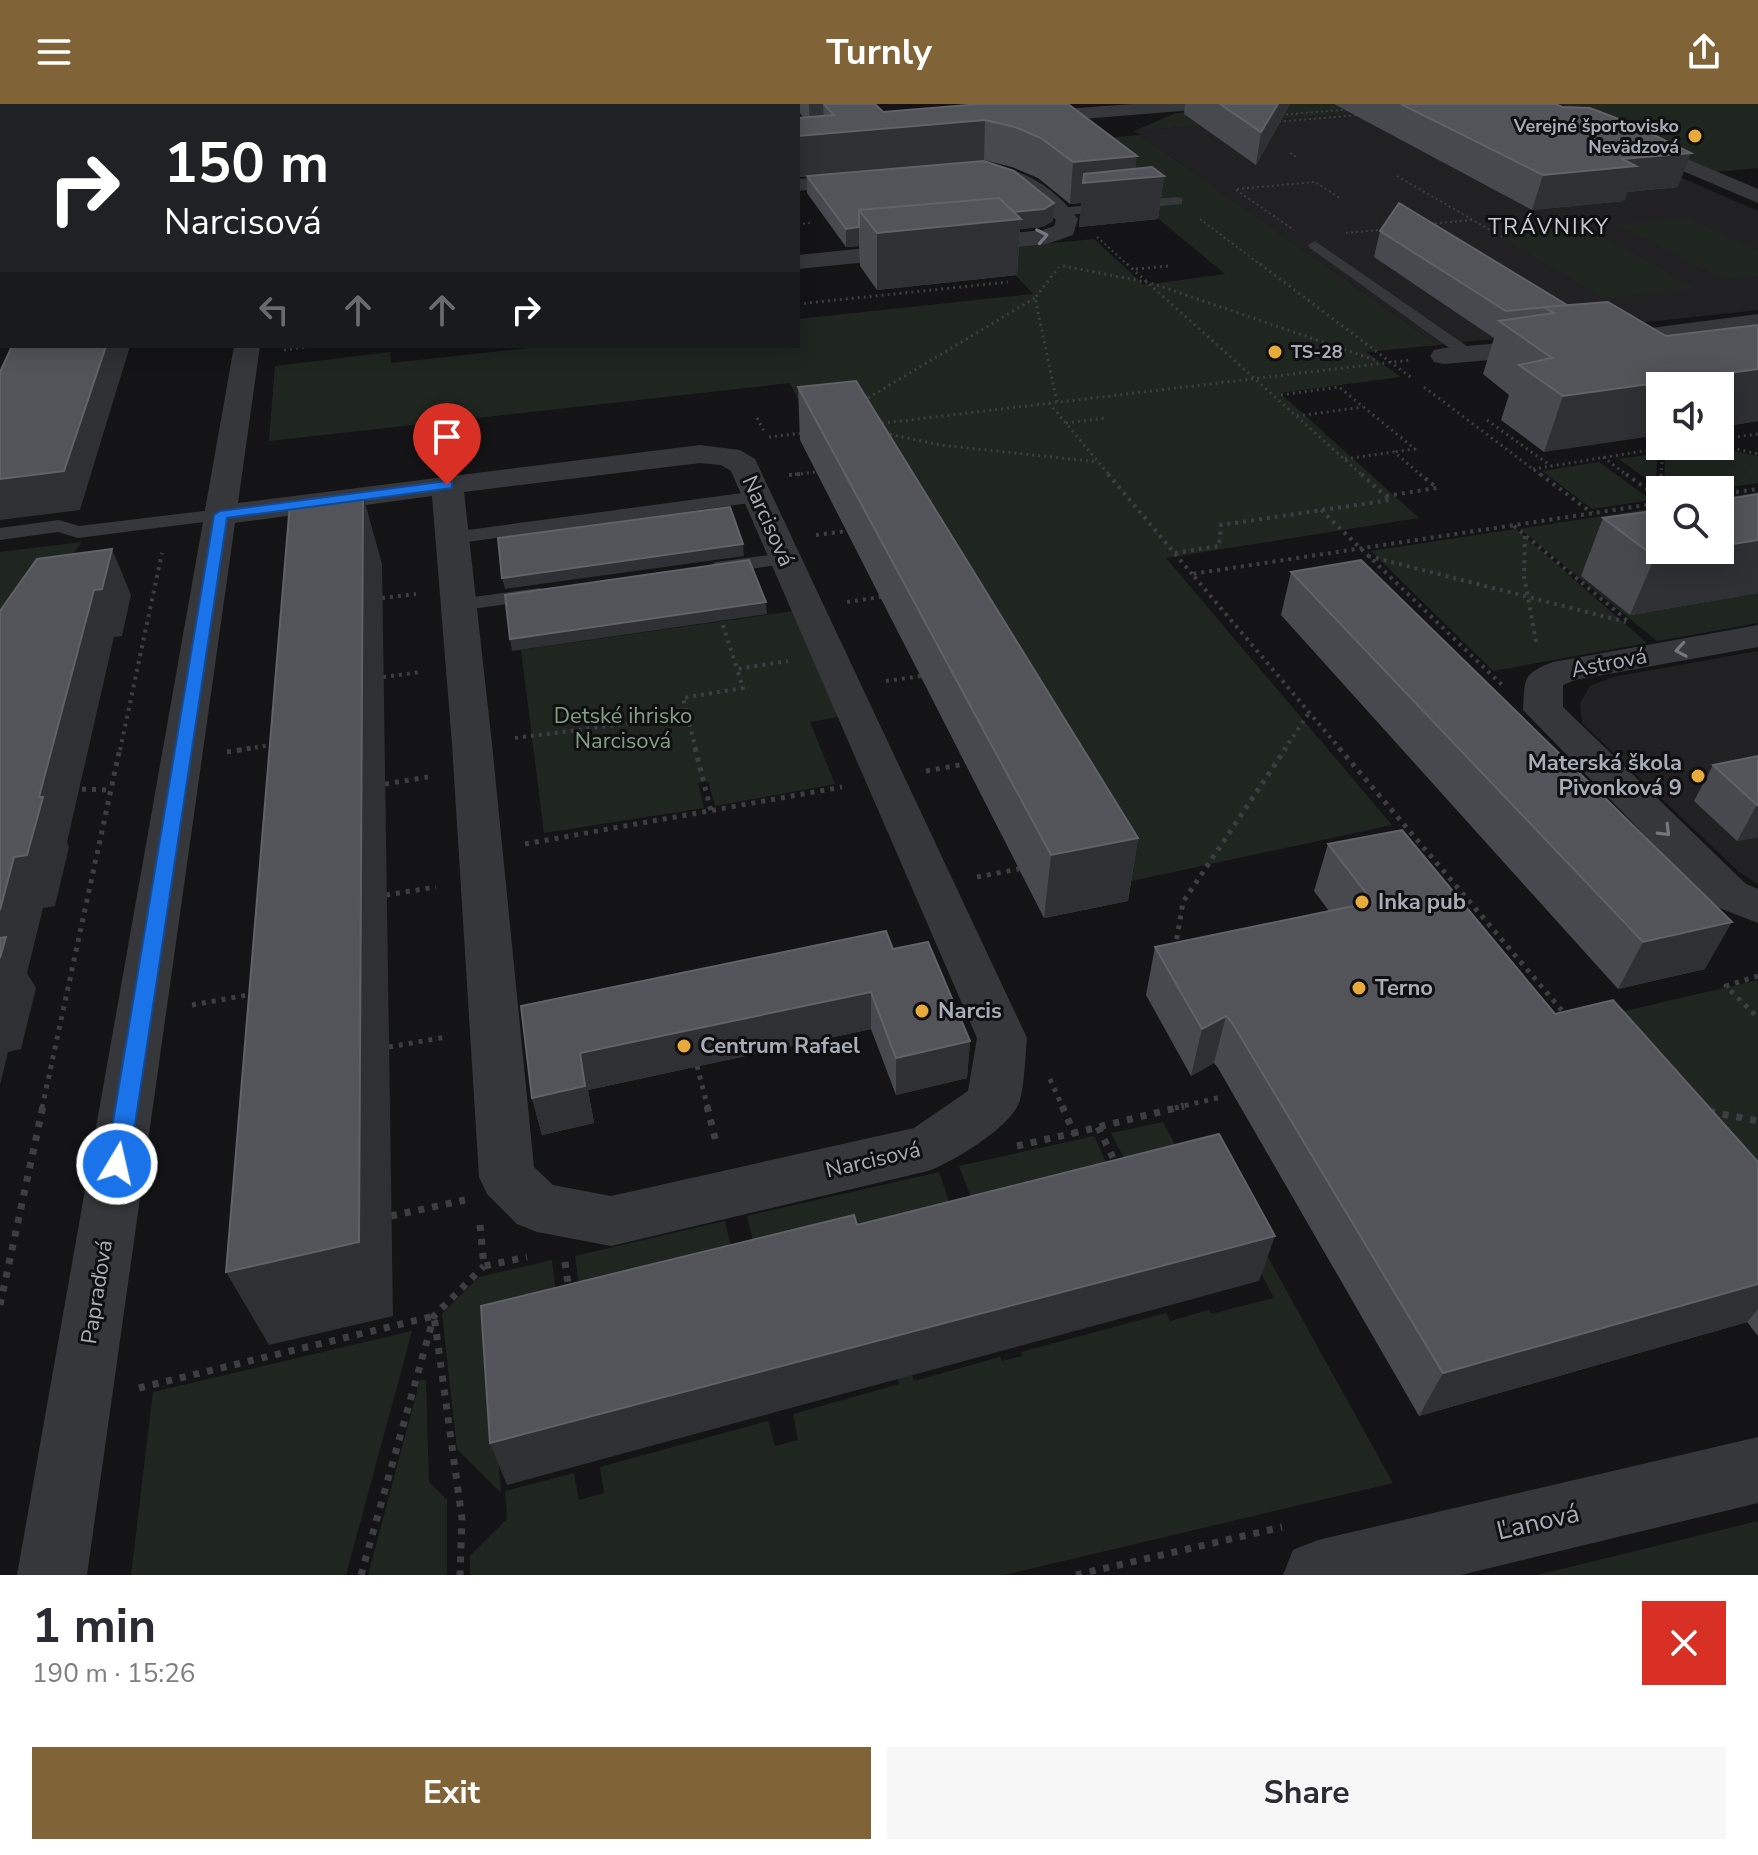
<!DOCTYPE html>
<html lang="en">
<head>
<meta charset="utf-8">
<style>
  body { margin:0; font-family:"Nunito Sans",sans-serif; background:#f7f7f7; color:#2b2b33; height:100vh; display:flex; flex-direction:column; font-size:30px; white-space:nowrap }
  * { box-sizing:border-box; margin:0 }
  p { font-size:26px; color:#7c7c81 }
  .icon { flex:none; width:44px; height:44px; fill:none; stroke:currentColor; stroke-width:2; stroke-linecap:round; stroke-linejoin:round }
  .map { position:relative; height:1471px; overflow:hidden }
  .drawer { display:flex; flex-direction:column; background:#fff; flex:1 }
  .drawer>* { flex:none }
  .top-card { position:absolute; left:0px; top:0px; width:800px; height:244px; box-shadow:0 4px 20px #0003; background:#202124; color:#fff; overflow:hidden }
  .fabs { position:absolute; left:1646px; top:268px; display:grid; gap:16px }
  .fabs a { display:grid; place-items:center; width:88px; height:88px; border-radius:0px; background:#fff; box-shadow:0 4px 20px #0003; font-size:40px }
  .pin { position:absolute; display:grid; place-items:center; width:68px; height:68px; color:#fff; margin:-82px -34px; border-radius:50% 50% 50% 0; rotate:-45deg; box-shadow:0 0 8px #0007 }
  .pin .icon { rotate:45deg }
  .me { position:absolute; width:88px; margin:-44px; rotate:9deg; stroke-linejoin:round; filter:drop-shadow(0 0 6px #0008) }
  .turn { display:flex; align-items:center; gap:28px; height:168px; padding:0 32px; font-size:36px }
  .turn .icon { width:104px; height:104px; stroke-width:2.5 }
  .turn b { display:block; font-size:56px; line-height:68px }
  .lanes { display:flex; align-items:center; height:76px; padding:0 32px; background:#0003; justify-content:center; gap:40px; direction:ltr }
  .lanes .off { opacity:.35 }
  .round { display:grid; place-items:center; flex:none; width:84px; height:84px; border-radius:0px; background:#f7f7f7 }
  .summary { display:flex; align-items:center; justify-content:space-between; height:136px; padding:0 32px }
  h1 { font-size:48px; font-weight:700; line-height:60px }
  .action { display:flex; gap:16px; margin-top:auto; padding:16px 32px }
  .action a { flex:1; height:92px; border-radius:0px; background:#806437; color:#fff; font-size:32px; font-weight:700; line-height:92px; text-align:center }
  .action a+a { background:#f7f7f7; color:#2b2b33 }
  header { display:flex; justify-content:space-between; align-items:center; height:104px; padding:0 32px; background:#806437; color:#fff; font-size:36px; font-weight:700 }
  .map>svg:first-child { display:block }
</style>
</head>
<body>
<header><svg class="icon" aria-label="menu" viewBox="0 0 24 24"><path d="M4 6h16M4 12h16M4 18h16"/></svg>Turnly<svg class="icon" aria-label="share" viewBox="0 0 24 24"><path d="M12 15V3M7 8l5-5 5 5M5 13v7h14v-7"/></svg></header>
<div class="map">
<svg width="1758" height="1471" viewBox="0 0 1758 1471">
  <rect width="100%" height="100%" fill="#141416"/>
  <path fill="#212123" d="M1464,0L1636,54L1758,107V206L1438,241L1134,27Z
    M1758,547V780L1740,769L1582,619L1580,599L1590,582L1613,573Z"/>
  <path fill="#1f2620" d="M1283,0H1464L1134,27L1176,9Z
    M1559,0H1758V64L1715,68Z
    M1140,31L1438,241L1366,248L1401,273L1280,289L1419,414L1166,454L1392,721L1127,778L816,331L790,279L269,337L275,262L390,248L391,259L546,242H798V215L1033,190L991,145L1094,135L1144,181L1225,170L1131,92L1028,41Z
    M1688,114L1758,147V172L1724,176L1617,121Z
    M1585,124L1697,184L1606,195L1500,133Z
    M1713,342L1758,352V379L1710,386H1664L1665,347Z
    M1652,350L1657,356L1656,382L1619,355Z
    M1599,358L1651,396L1592,405L1542,367Z
    M1758,388V519L1657,537L1520,425L1660,403V446H1720V394Z
    M1516,425L1647,539L1493,567L1371,447Z
    M82,438L14,530L0,534V448Z
    M801,506L849,611L810,618L835,680L715,702L708,677L698,679L704,704L544,729L521,546Z
    M1758,876V1094L1595,914Z
    M1163,1018L1175,1041L1203,1036L1393,1379L1004,1471H470V1452L507,1415L505,1387L574,1369L579,1396L604,1389L600,1363L768,1317L775,1342L798,1336L793,1310L899,1280L859,1150L762,1174L747,1112L939,1068L961,1131L875,1156L914,1277L1000,1253L1002,1257L1022,1252L1021,1248L1166,1209L1170,1217L1209,1206L1211,1210L1274,1194L1209,1071L1141,1088L1111,1029Z
    M1094,1032L1121,1090L984,1128L959,1062Z
    M725,1117L739,1179L584,1218L575,1152Z
    M552,1156L560,1224L490,1243L501,1389L457,1345L442,1210L479,1173Z
    M412,1227L346,1471H131L153,1288Z
    M420,1276H426L429,1378L447,1396V1471H368Z
    M1758,1417V1471H1537Z"/>
  <g fill="none" stroke-linecap="round" stroke-linejoin="round">
    <path stroke="#3c3e42" stroke-width="2" stroke-dasharray="2 3" stroke-linecap="butt" d="M1281,11L1351,5
      M1274,18L1359,11
      M1290,49L1298,54
      M1397,72L1502,133
      M1237,85L1315,78L1341,95
      M1236,86L1294,126
      M1200,115L1262,162
      M798,120L810,119
      M1430,120L1472,116
      M1346,129L1388,125
      M1097,133L1129,162"/>
    <path stroke="#3c3e42" stroke-width="3" stroke-dasharray="2 4" stroke-linecap="butt" d="M1127,160L1363,372
      M1260,160L1413,275
      M1063,162L1151,179L1378,257
      M1136,165L1168,162
      M798,200L1008,178
      M284,246L313,242
      M1424,283L1542,372
      M1281,291L1339,283L1415,345L1394,348
      M863,297L1035,194
      M1057,298L1035,194L1059,163
      M1049,299L1110,372
      M1297,312L1363,303
      M757,314L765,329
      M1487,316L1551,362
      M1066,319L1106,314
      M876,320L1410,256
      M884,329L940,341L1098,358
      M769,333L803,329
      M1720,335L1758,330
      M1720,341L1758,350
      M1603,353L1628,372
      M1345,355L1394,348L1422,372
      M1533,365L1674,342
      M789,371L816,368
      M1661,372L1663,344"/>
    <path stroke="#3c3e42" stroke-width="4" stroke-dasharray="3 5" stroke-linecap="butt" d="M1108,370L1192,470
      M1540,370L1592,409
      M1626,370L1660,395
      M789,371L800,370
      M1720,390L1758,385
      M1386,392L1437,384L1420,370
      M1659,394L1661,370
      M1321,406L1502,581
      M1514,422L1629,518
      M816,431L847,427
      M1525,432L1524,472L1536,538
      M1175,449L1219,442L1221,421L1390,396L1361,370
      M1368,452L1626,518
      M382,494L416,490
      M847,498L881,493
      M723,521L737,565
      M383,573L421,568
      M886,577L921,572
      M515,634L687,612
      M120,646L162,449
      M239,646L276,640
      M696,646L683,594L743,584L737,565L788,557
      M1284,646L1309,609
      M1341,646L1192,470L1660,399"/>
    <path stroke="#3c3e42" stroke-width="5" stroke-dasharray="4 6" stroke-linecap="butt" d="M695,644L711,707
      M1339,644L1565,910
      M227,648L252,644
      M926,667L965,660
      M385,680L428,673
      M72,685L111,686
      M525,740L842,683
      M977,773L1019,765
      M386,791L436,783
      M1175,845L1183,798L1286,644
      M1758,872L1726,882L1758,914
      M192,901L253,890
      M389,943L446,933
      M697,962L708,1004
      M1050,975L1063,1004
      M42,1004L120,644
      M1175,1004L1221,993"/>
    <path stroke="#3c3e42" stroke-width="7" stroke-dasharray="6 8" stroke-linecap="butt" d="M707,1002L717,1042
      M1062,1002L1074,1029L1184,1002
      M1711,1011L1712,1008L1758,1017
      M1098,1023L1117,1062
      M1017,1042L1074,1029
      M391,1112L465,1096
      M480,1121L484,1162L527,1153
      M565,1158L569,1187
      M0,1201L43,1002
      M139,1284L434,1212L462,1415L460,1471
      M361,1471L434,1212L484,1162
      M1076,1471L1282,1423"/>
    <path fill="#36373b" fill-rule="evenodd" d="M1177,93L1182,94V100L1059,112L1052,108L1059,104Z
      M1315,137L1474,247V253H1462L1310,144L1308,141Z
      M757,387L766,393L764,397L453,440L443,434L453,428Z
      M220,405L230,411L227,415L78,434L58,428L0,436V424L59,416L79,422Z
      M785,449L792,451L795,455L792,459L716,470L706,464L716,458Z
      M539,484L546,486L549,490L546,494L459,507L448,501L459,495Z"/>
    <path fill="#36373b" fill-rule="evenodd" d="M751,0H770L771,2H752Z
      M1133,0H1215L1206,5L1021,20L1012,14L1021,8Z
      M1532,0H1557L1758,85V99L1535,4Z
      M980,60C1020,62 1054,82 1078,115L1073,131L1047,140L798,165V151L1043,126L1054,122L1056,116C1039,101 1022,78 999,73C984,70 960,79 950,67L960,61Z
      M868,69L878,75L875,79L798,87V75Z
      M1758,210V226L1605,246L1444,260L1434,258L1430,252L1434,246L1444,244L1605,230Z
      M234,242H260L238,399L700,341L740,346L755,355L1027,934C1025,954 1025,976 1020,996C1013,1022 953,1058 928,1067L611,1142L537,1128L517,1120L487,1090L479,1073L452,640L432,392L235,419L87,1471H17ZM700,359L721,361L731,367L977,934L968,987L914,1024L611,1092L553,1081L534,1063L492,640L464,388Z
      M1758,521V543L1575,576L1563,581V603L1746,780L1758,785V819L1714,802L1523,606C1525,574 1522,570 1553,558Z
      M1758,1333V1399L1461,1471H1283L1293,1446L1318,1436Z"/>
  </g>
  <path fill="#48494e" d="M792,0H875L883,8L980,0L1135,65L1164,72L1158,115L1079,123L1081,99L1070,100L1038,74L1012,63L984,56L798,73V14H804L798,7V2H794Z
    M1185,0H1290L1256,61L1184,10Z
    M1334,0H1556L1678,83L1627,88L1624,97L1532,106Z
    M807,72L1053,117L1042,123L1020,125L1017,171L877,186L860,162L859,142L846,143L807,89Z
    M1380,127L1567,201L1666,232L1758,221V317L1720,323V282L1544,348L1501,316L1509,291L1483,270L1494,234L1374,153Z
    M798,283L1138,734L1128,797L1044,814L800,336Z
    M1758,390V489L1630,511L1581,472L1603,414Z
    M1291,468L1705,865L1618,885L1281,511Z
    M1758,652V733L1737,737L1694,697L1713,661Z
    M1328,740L1555,910L1758,1058V1232L1747,1218L1419,1312L1218,964L1214,959L1191,972L1146,891L1155,843L1329,807L1314,787Z
    M893,845L970,937L967,974L896,991L871,925L588,986L594,1019L542,1031L532,994Z"/>
  <path fill="#2f3033" d="M0,0H42L41,2H2V28H0Z
    M137,0H259V2H137Z
    M809,0H823L824,20L810,21Z
    M1278,0H1290L1256,61L1261,28Z
    M985,16L984,56L798,73V32Z
    M1691,49L1678,83L1627,88L1624,97L1532,106L1543,71L1622,55Z
    M1137,52L1134,75L1164,72L1158,115L1079,123L1081,99L1070,100L1073,58Z
    M1054,99L1053,117L1042,123L1020,125L1017,171L877,186V129Z
    M859,123V142L846,143V125Z
    M0,145H2V179H0Z
    M106,242H130L80,406L0,416V375Z
    M1758,265V317L1720,323V282H1660V331L1544,348L1563,292Z
    M363,391L382,460L393,1212L269,1241L226,1168Z
    M1758,436V489L1630,511L1655,453L1697,446H1720V442Z
    M743,440L744,452L505,485L502,474Z
    M112,445L131,491L122,532L114,533L67,738L69,743L55,802L43,804L27,869L36,884L21,945L8,948L0,981V806L14,753L39,693L94,486Z
    M766,498L767,510L512,547L510,535Z
    M1758,700V733L1737,737L1757,701Z
    M1138,734L1128,797L1044,814L1051,751Z
    M1732,818L1705,865L1618,885L1643,838Z
    M871,888V925L588,986L594,1019L542,1031L532,994L580,949Z
    M1226,912L1214,959L1191,972L1202,925Z
    M970,937L967,974L896,991V954Z
    M1275,1132L1259,1177L507,1381L490,1339Z
    M1758,1180V1205L1747,1218L1419,1312L1443,1269Z"/>
  <path fill="#525459" stroke="#606268" stroke-width="2" d="M323,0H698L700,2H303Z
    M824,0H875L883,8L980,0H1068L1137,52L1073,58L1041,34L1015,23L985,16L798,32V14L834,11Z
    M1220,0H1278L1261,28Z
    M1401,0H1556L1562,3L1590,4L1629,19L1691,49L1622,55L1636,62L1543,71Z
    M0,21H2V145H0Z
    M984,57L1014,67L1054,99L1044,105L1014,108L999,94L859,106V123L846,125L807,72Z
    M1152,63L1164,72L1083,79L1084,70Z
    M999,94L1021,115L877,129L859,106Z
    M1399,99L1567,201L1506,207L1380,127Z
    M1608,198L1666,232L1758,221V265L1563,292L1519,261L1552,254L1499,217L1554,209L1544,203Z
    M12,242H106L64,367L0,375V268Z
    M856,277L1138,734L1051,751L798,283Z
    M1758,390V436L1720,442V396Z
    M363,391L359,1138L226,1168L290,399Z
    M730,403L743,440L502,474L498,434Z
    M1660,406V446H1697L1655,453L1603,414Z
    M112,445L102,485L94,486L39,693H43L27,751L14,753L0,806V507L37,455Z
    M749,456L766,498L510,535L505,491Z
    M1361,456L1732,818L1643,838L1291,468Z
    M1758,652V700L1757,701L1713,661Z
    M1402,726L1555,910L1613,896L1758,1058V1180L1443,1269L1231,917L1226,912L1202,925L1155,843L1373,798L1328,740Z
    M886,827L893,845L928,838L970,937L896,954L871,888L580,949L585,982L532,994L521,902Z
    M6,833L0,854V834Z
    M1219,1030L1275,1132L490,1339L481,1202L854,1111L857,1121Z"/>
  <defs><path id="oneway-chevron" d="M-2-3.5L2.5 0L-2 3.5" fill="none" stroke-width="1.6" stroke-linecap="round" stroke-linejoin="round" transform="scale(2)"/></defs>
  <g stroke="#74777f">
    <use href="#oneway-chevron" transform="translate(1042 132) rotate(-11)"/>
    <use href="#oneway-chevron" transform="translate(1681 546) rotate(170)"/>
    <use href="#oneway-chevron" transform="translate(1665 727) rotate(45)"/>
  </g>
  <path fill="#1a73e8" stroke="#114b97" stroke-width="2" d="M447,377L452,378V384L227,414L129,1060L125,1067L117,1070L109,1067L106,1060L214,411L220,407Z"/>
  <g fill="#e7aa3b" stroke="#0f0f11" stroke-width="3">
    <circle cx="1695" cy="32" r="8"/>
    <circle cx="1275" cy="248" r="8"/>
    <circle cx="1698" cy="672" r="8"/>
    <circle cx="1362" cy="798" r="8"/>
    <circle cx="1359" cy="884" r="8"/>
    <circle cx="922" cy="907" r="8"/>
    <circle cx="684" cy="942" r="8"/>
  </g>
  <g text-anchor="middle" dominant-baseline="central" stroke-width="6" stroke-linejoin="round" paint-order="stroke">
    <g font-size="18" font-weight="bold" fill="#a7acb6" stroke="#0f0f11" text-anchor="end">
      <text x="1679" y="22">Verejné športovisko<tspan x="1679" dy="21">Nevädzová</tspan></text>
      <text x="1291" y="248" text-anchor="start">TS-28</text>
    </g>
    <g font-size="22" letter-spacing="2" fill="#c8cbd2" stroke="#0f0f11">
      <text x="1549" y="123">TRÁVNIKY</text>
    </g>
    <g font-size="22" fill="#a7acb6" stroke="#0f0f11">
      <text transform="translate(768 417) rotate(66)">Narcisová</text>
      <text transform="translate(1609 559) rotate(-11)">Astrová</text>
      <text transform="translate(873 1056) rotate(-13)">Narcisová</text>
      <text transform="translate(97 1188) rotate(-81)">Papraďová</text>
    </g>
    <g font-size="22" fill="#7fa080" stroke="#0f0f11">
      <text x="623" y="612">Detské ihrisko<tspan x="623" dy="25">Narcisová</tspan></text>
    </g>
    <g font-size="22" font-weight="bold" fill="#a7acb6" stroke="#0f0f11" text-anchor="start">
      <text x="1682" y="659" text-anchor="end">Materská škola<tspan x="1682" dy="25">Pivonková 9</tspan></text>
      <text x="1378" y="798">Inka pub</text>
      <text x="1375" y="884">Terno</text>
      <text x="938" y="907">Narcis</text>
      <text x="700" y="942">Centrum Rafael</text>
    </g>
    <g font-size="26" fill="#a7acb6" stroke="#0f0f11">
      <text transform="translate(1538 1418) rotate(-13)">Ľanová</text>
    </g>
  </g>
</svg>
<div class="fabs">
<a><svg class="icon" aria-label="sound" viewBox="0 0 24 24"><path d="M4 9h4l5-4v14l-5-4H4zM17 9q2 3 0 6"/></svg></a>
<a><svg class="icon" aria-label="search" viewBox="0 0 24 24"><circle cx="10" cy="10" r="6"/><path d="M15 15l6 6"/></svg></a>
</div>
<div class="pin" style="left:447px;top:381px;background:#d93025"><svg class="icon" aria-label="arrive" viewBox="0 0 24 24"><path d="M6 21V4h12l-3 4 3 4H6"/></svg></div>
<svg class="me" style="left:117px;top:1060px" viewBox="-20 -20 40 40"><circle r="17" fill="#1a73e8" stroke="#fff" stroke-width="3"/><path d="M0-11L8 9 0 5-8 9z" fill="#fff"/></svg>
<div class="top-card">
<div class="turn"><svg class="icon" aria-label="right" viewBox="0 0 24 24"><path d="M7 20v-9h11M14 6l5 5-5 5"/></svg><div><b>150 m</b>Narcisová</div></div>
<div class="lanes"><svg class="icon off" aria-label="left" viewBox="0 0 24 24"><path d="M17 20v-9H6M10 6l-5 5 5 5"/></svg><svg class="icon off" aria-label="ahead" viewBox="0 0 24 24"><path d="M12 20V5M6 11l6-6 6 6"/></svg><svg class="icon off" aria-label="ahead" viewBox="0 0 24 24"><path d="M12 20V5M6 11l6-6 6 6"/></svg><svg class="icon" aria-label="right" viewBox="0 0 24 24"><path d="M7 20v-9h11M14 6l5 5-5 5"/></svg></div>
</div>
</div>
<section class="drawer">
<div class="summary"><div><h1>1 min</h1><p>190 m · 15:26</p></div><a class="round" style="background:#d93025;color:#fff"><svg class="icon" aria-label="close" viewBox="0 0 24 24"><path d="M6 6l12 12M18 6L6 18"/></svg></a></div>
<div class="action"><a>Exit</a><a>Share</a></div>
</section>
</body>
</html>
